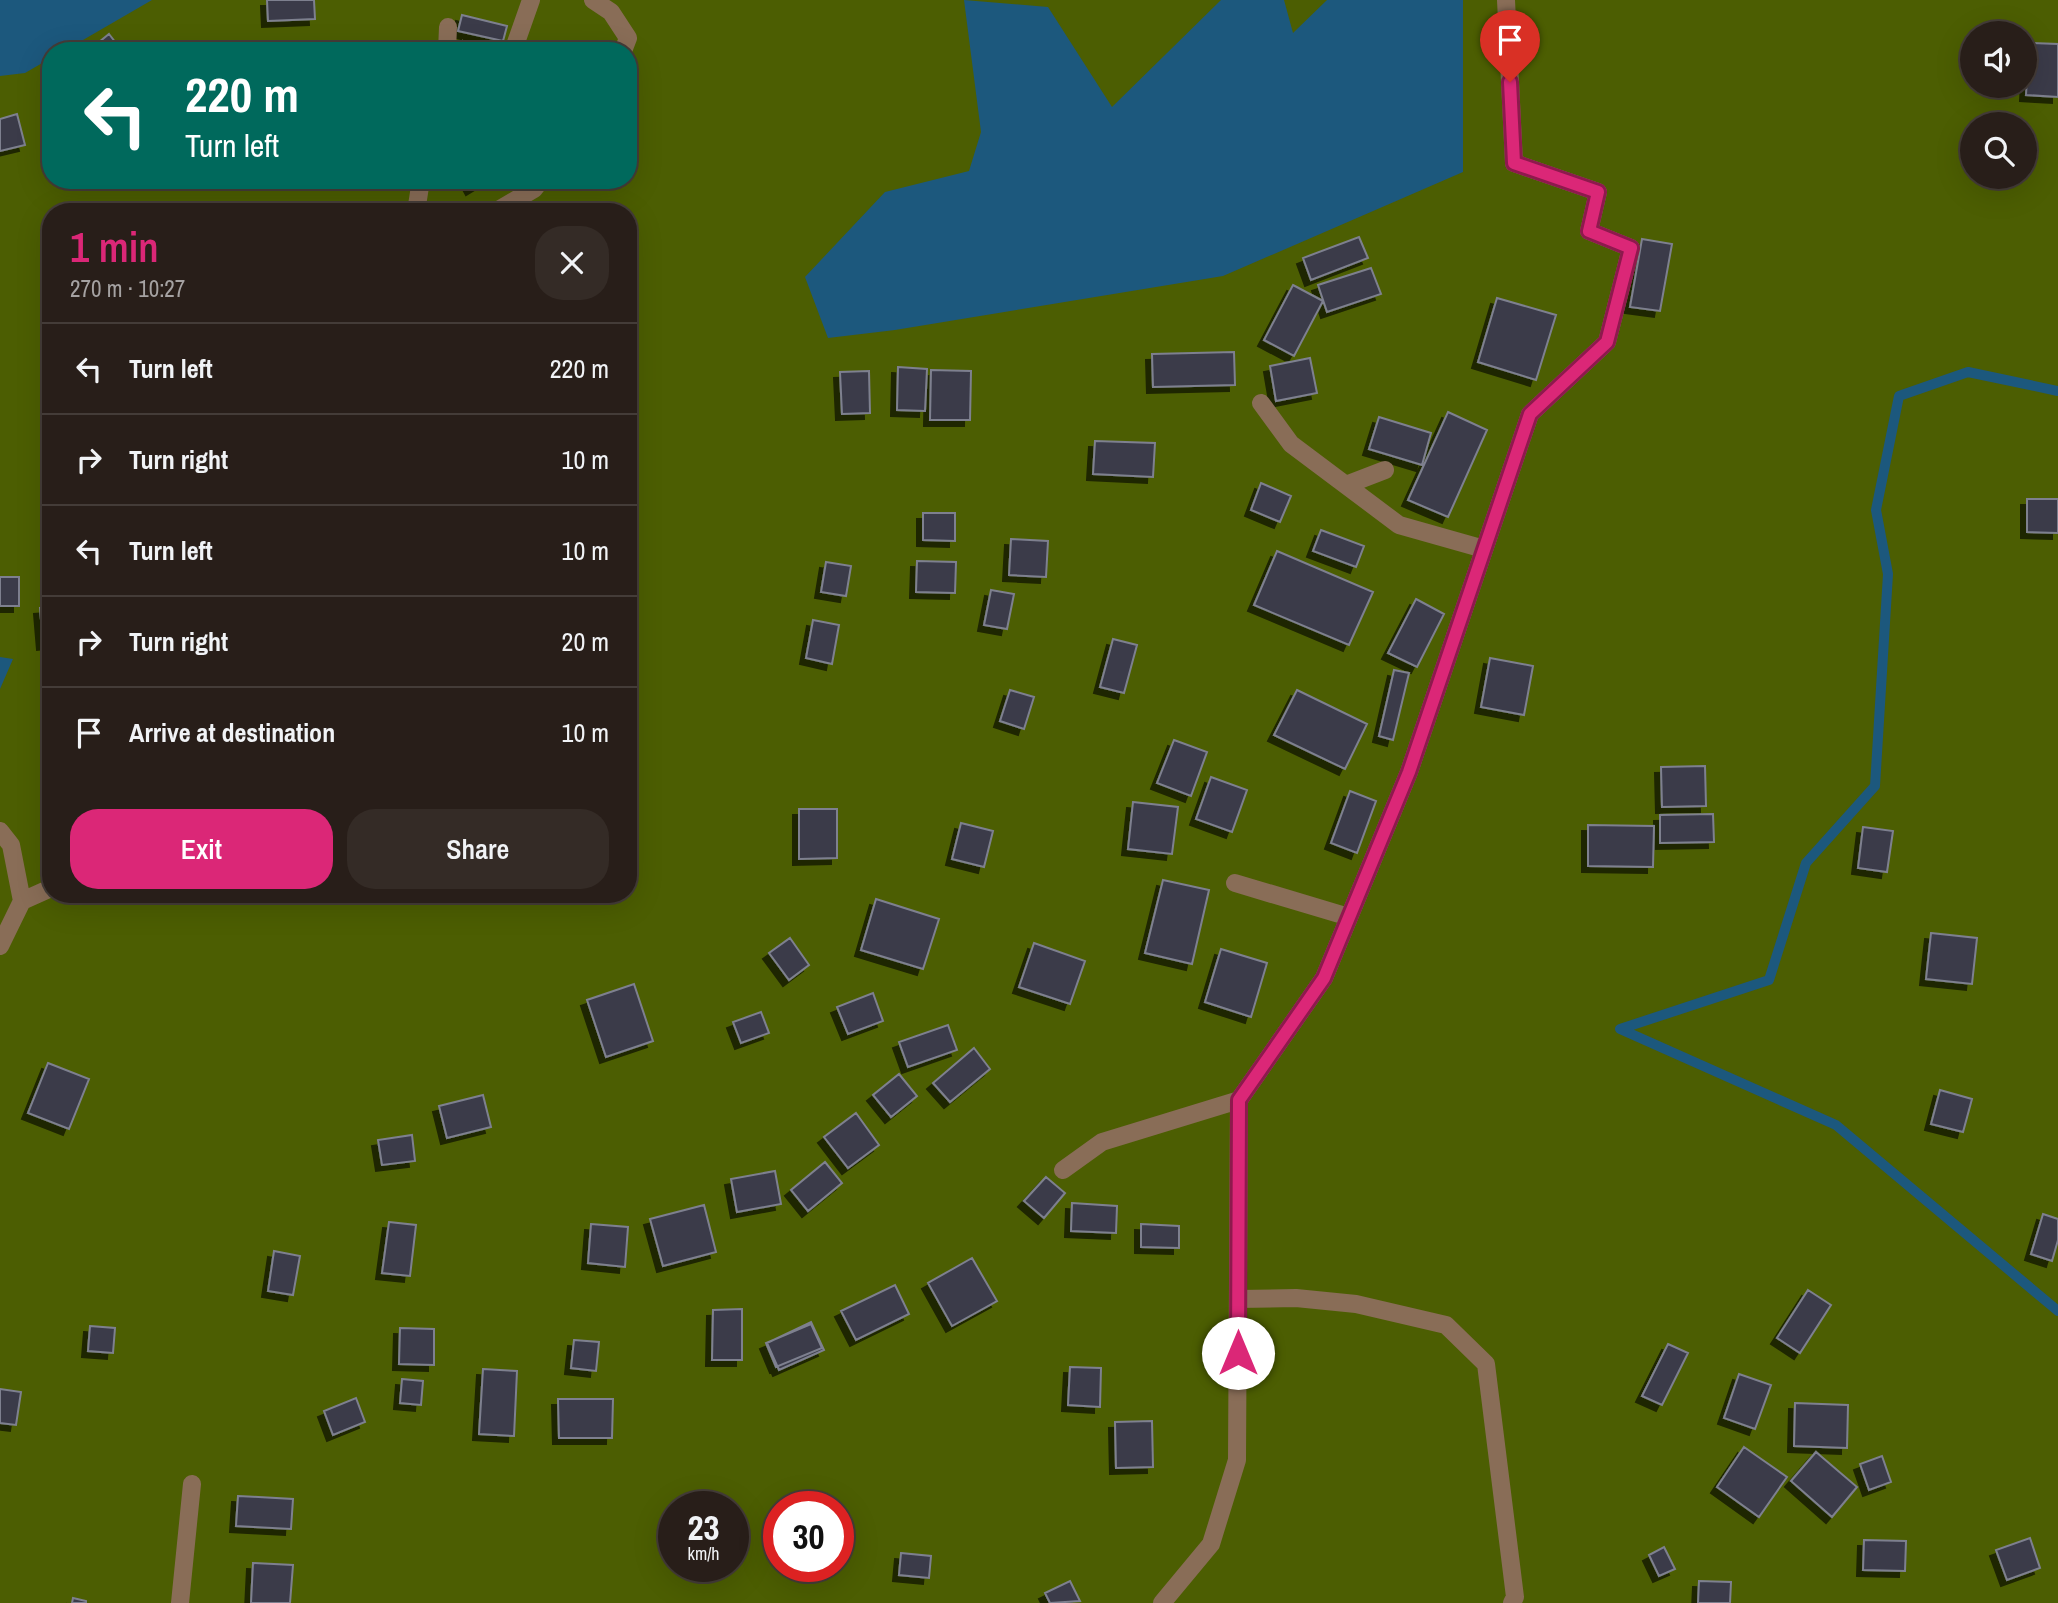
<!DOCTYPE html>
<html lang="en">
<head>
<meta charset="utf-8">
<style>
  body { margin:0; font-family:"Archivo Narrow",sans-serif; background:#342b26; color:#f1f3f6; height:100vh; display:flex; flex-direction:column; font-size:26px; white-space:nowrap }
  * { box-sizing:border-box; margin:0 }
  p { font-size:23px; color:#a5a2a2 }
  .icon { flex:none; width:38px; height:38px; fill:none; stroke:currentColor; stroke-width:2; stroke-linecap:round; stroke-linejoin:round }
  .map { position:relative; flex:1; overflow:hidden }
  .panel { position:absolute; left:42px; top:203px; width:595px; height:700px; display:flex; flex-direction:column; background:#281e19; border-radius:28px; box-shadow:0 7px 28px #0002,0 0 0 2px #443c38 }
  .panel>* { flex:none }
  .hud { position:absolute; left:42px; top:42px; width:595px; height:147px; border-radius:28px; box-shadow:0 7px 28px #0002,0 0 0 2px #443c38; background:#00695c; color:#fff; overflow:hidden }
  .tools { position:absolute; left:1960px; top:21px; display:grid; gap:14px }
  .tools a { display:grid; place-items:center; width:77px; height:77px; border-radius:50%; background:#281e19; box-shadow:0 7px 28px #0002,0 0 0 2px #443c38; font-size:35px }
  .speed { position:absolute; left:658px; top:1491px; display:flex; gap:14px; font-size:35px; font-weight:700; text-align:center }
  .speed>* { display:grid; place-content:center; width:91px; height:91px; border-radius:50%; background:#281e19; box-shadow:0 7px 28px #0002,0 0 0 2px #443c38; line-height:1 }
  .speed small { font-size:18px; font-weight:400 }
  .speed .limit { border:10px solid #d22; background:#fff; color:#111 }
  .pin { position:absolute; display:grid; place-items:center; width:60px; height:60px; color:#fff; margin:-72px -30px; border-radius:50% 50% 50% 0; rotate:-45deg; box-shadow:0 0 7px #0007 }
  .pin .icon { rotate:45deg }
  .me { position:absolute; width:77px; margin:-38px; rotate:0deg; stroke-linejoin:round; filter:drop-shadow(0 0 5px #0008) }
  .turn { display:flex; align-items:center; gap:24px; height:147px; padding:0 28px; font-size:32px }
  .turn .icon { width:91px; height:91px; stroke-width:2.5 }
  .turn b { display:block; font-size:49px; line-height:60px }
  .round { display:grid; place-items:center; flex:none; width:74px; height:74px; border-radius:28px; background:#342b26 }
  .overview { display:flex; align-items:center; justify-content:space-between; height:119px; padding:0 28px }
  h1 { font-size:42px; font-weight:600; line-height:52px; color:#db2777 }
  .cta { display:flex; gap:14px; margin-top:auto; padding:14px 28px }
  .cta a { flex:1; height:80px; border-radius:28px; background:#db2777; color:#fff; font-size:28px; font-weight:600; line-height:80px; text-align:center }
  .cta a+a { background:#342b26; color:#f1f3f6 }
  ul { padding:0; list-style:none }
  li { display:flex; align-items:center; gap:21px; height:91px; padding:0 28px; border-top:2px solid #443c38 }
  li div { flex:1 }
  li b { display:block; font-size:26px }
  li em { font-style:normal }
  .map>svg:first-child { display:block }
</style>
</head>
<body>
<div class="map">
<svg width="2058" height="1603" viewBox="0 0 2058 1603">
  <defs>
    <filter id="shadow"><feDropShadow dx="-6" dy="6" stdDeviation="0" flood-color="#0009"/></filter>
  </defs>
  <rect width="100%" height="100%" fill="#352821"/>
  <path fill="#4c5e02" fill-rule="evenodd" d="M0,0H2058V1603H0ZM1972,33H2025V86H1972ZM51,51H628V180H51ZM1972,124H2025V177H1972ZM51,212H628V894H51ZM674,1507H733V1566H674ZM779,1507H838V1566H779Z"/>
  <path fill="#1c587d" d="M0,0H152L64,51H51V58L25,73L0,76Z
    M964,0L1048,7L1112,107L1221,0H1284L1293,33L1327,0H1463V172L1223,276L895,330L828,338L805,277L885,192L969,171L981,132Z
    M0,657L13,659L0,689Z"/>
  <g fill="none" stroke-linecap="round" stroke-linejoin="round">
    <path stroke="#1c587d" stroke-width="10" d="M2058,391L1968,372L1899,396L1876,510L1888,574L1875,786L1806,863L1769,980L1620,1029L1836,1125L2058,1311"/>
  </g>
  <path fill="#3a3b49" stroke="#7e808f" stroke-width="2" filter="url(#shadow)" d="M267,0H314L315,19L268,21Z
    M462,15L507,26L503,41L458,31Z
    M109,34L122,51H88Z
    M463,41L488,46L487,51H461Z
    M2029,43L2058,44V97L2026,95Z
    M17,114L25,145L0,151V119Z
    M467,180H487L472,189Z
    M1359,237L1368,258L1311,280L1303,258Z
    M1642,239L1672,244L1660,311L1630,307Z
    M1371,268L1381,294L1327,312L1318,285Z
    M1293,285L1323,301L1294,356L1264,340Z
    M1497,298L1556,315L1536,380L1478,362Z
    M1234,352L1235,385L1153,387L1152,354Z
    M1310,358L1317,393L1276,401L1270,366Z
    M898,367L927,369L925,411L897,410Z
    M931,370L971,371L970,420H930Z
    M869,371L870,413L842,414L840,372Z
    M1448,412L1487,430L1448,517L1408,500Z
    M1379,417L1431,433L1422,465L1369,449Z
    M1095,441L1155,443L1153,477L1093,474Z
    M1261,483L1291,496L1280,522L1251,510Z
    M2027,499H2058V533L2027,532Z
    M923,513H955V541L923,540Z
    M1321,530L1364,546L1356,567L1313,551Z
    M1011,539L1048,541L1046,577L1009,575Z
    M1277,551L1373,592L1349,645L1254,605Z
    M917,561L956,562L955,593L916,592Z
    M826,562L851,566L846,596L821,592Z
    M0,577H19V606H0Z
    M991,590L1014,594L1007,629L984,625Z
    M1416,599L1444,614L1417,667L1388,653Z
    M51,607V643L43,644L40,608Z
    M813,620L839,625L832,664L806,658Z
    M1113,639L1137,645L1124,693L1100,687Z
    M1490,658L1533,666L1524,715L1481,707Z
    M1394,670L1409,673L1393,740L1379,736Z
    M1010,690L1034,697L1024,729L1000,721Z
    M1297,690L1367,724L1345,769L1274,735Z
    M1174,740L1207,752L1191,796L1157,783Z
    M1705,766L1706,806L1662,807L1661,767Z
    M1211,777L1247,790L1232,832L1196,819Z
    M1350,791L1376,801L1357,853L1331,843Z
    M1133,802L1178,807L1172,854L1128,849Z
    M799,809H837V858L799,859Z
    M1713,814L1714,842L1660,843V815Z
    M961,823L993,831L984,867L952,859Z
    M1588,825L1654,826L1653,867L1588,866Z
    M1863,827L1893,831L1887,872L1858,868Z
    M1163,880L1209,890L1192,964L1145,953Z
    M876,899L939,919L923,969L861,950Z
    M1931,933L1977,938L1972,984L1926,979Z
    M790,938L809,965L789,980L769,953Z
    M1034,943L1085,961L1070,1004L1019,987Z
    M1221,949L1267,963L1251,1017L1205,1002Z
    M634,984L653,1041L606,1057L587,1000Z
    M873,993L883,1021L848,1034L837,1007Z
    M761,1012L769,1033L741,1043L733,1022Z
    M948,1025L957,1050L908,1067L899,1042Z
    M974,1048L990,1069L950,1102L933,1083Z
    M48,1063L89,1079L69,1129L28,1113Z
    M899,1074L917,1096L891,1117L873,1095Z
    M1940,1090L1972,1099L1963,1132L1931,1124Z
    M483,1095L491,1127L447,1138L439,1106Z
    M856,1113L879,1145L848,1168L824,1137Z
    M412,1135L415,1161L382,1165L378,1140Z
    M825,1162L842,1183L808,1211L791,1190Z
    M775,1171L781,1204L737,1212L731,1179Z
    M1046,1177L1065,1193L1044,1218L1024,1201Z
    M1072,1203L1117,1206L1116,1233L1071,1231Z
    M704,1205L716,1252L663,1266L650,1219Z
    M2043,1214L2058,1219V1240L2052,1261L2031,1254Z
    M389,1222L416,1225L410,1276L382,1273Z
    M591,1224L628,1227L625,1267L588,1263Z
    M1141,1224L1179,1226V1248L1141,1247Z
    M274,1251L300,1256L293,1295L268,1291Z
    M972,1258L997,1301L952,1326L928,1283Z
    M895,1285L909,1314L856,1340L841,1311Z
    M1808,1290L1831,1305L1800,1353L1777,1338Z
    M742,1309V1360H712L713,1310Z
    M811,1322L824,1350L779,1370L767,1343Z
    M811,1324L822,1348L776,1367L766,1343Z
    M90,1326L115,1328L113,1353L88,1351Z
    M400,1328L434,1329V1365L399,1364Z
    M574,1340L599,1342L596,1371L571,1368Z
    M1668,1344L1688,1353L1662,1405L1642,1396Z
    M1070,1367L1101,1368L1100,1407L1068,1405Z
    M483,1369L517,1371L514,1436L479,1434Z
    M1739,1374L1771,1385L1755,1429L1724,1418Z
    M402,1379L423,1381L421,1405L400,1403Z
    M0,1389L21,1392L16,1425L0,1423Z
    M356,1398L365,1422L333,1435L324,1411Z
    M558,1399H613L612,1438H559Z
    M1795,1403L1848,1405L1847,1448L1794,1446Z
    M1152,1421L1153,1467L1116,1468L1115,1422Z
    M1744,1447L1787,1477L1759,1517L1717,1487Z
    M1816,1452L1857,1487L1832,1517L1791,1481Z
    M1882,1456L1891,1482L1869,1490L1860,1464Z
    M238,1496L293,1499L291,1529L236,1526Z
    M2030,1538L2040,1568L2007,1580L1996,1550Z
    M1864,1540L1906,1541L1905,1571L1863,1570Z
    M1664,1547L1675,1569L1659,1576L1649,1555Z
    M901,1553L931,1556L929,1578L899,1575Z
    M253,1563L293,1565L290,1603H251Z
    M1070,1581L1080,1601L1050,1603L1045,1593Z
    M1699,1581L1731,1582L1730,1603H1698Z
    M73,1598L86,1601V1603H72Z"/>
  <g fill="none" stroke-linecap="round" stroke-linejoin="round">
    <path stroke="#896d57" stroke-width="18" d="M593,0L611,12L628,38L623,51
      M447,51L448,27
      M513,51L531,0
      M416,212L421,180
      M495,212L534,189L541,180
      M1261,403L1291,444L1399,525L1484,549
      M1346,485L1385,470
      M0,831L11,845L22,901
      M1235,883L1349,917
      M0,946L22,901L51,888
      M1063,1170L1102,1142L1239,1100
      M1238,1299L1296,1298L1356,1304L1446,1325L1486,1364L1515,1597L1512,1603
      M180,1603L192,1484
      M1162,1603L1211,1544L1237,1460L1239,1100L1324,978L1409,772L1530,414L1607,342L1631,248L1589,231L1598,192L1514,163L1506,0"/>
  </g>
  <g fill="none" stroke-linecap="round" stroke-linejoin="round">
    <defs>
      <path id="route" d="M1238,1353L1239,1100L1324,978L1409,772L1530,414L1607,342L1631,248L1589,231L1598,192L1514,163L1510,82"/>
    </defs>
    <use href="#route" stroke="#8e194d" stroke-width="18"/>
    <use href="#route" stroke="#db2777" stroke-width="12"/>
  </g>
</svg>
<div class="tools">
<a><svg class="icon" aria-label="sound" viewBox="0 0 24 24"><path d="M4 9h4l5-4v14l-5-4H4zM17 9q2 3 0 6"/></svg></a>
<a><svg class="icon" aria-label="search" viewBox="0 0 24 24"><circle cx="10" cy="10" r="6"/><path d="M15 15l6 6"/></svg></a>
</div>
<div class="speed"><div>23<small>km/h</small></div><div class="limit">30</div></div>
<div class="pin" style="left:1510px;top:82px;background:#d93025"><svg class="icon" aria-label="arrive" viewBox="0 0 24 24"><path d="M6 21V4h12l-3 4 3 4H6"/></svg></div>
<svg class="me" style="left:1238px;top:1353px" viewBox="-20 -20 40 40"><circle r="19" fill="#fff"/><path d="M0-13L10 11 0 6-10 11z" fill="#db2777"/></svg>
<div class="hud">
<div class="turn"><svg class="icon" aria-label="left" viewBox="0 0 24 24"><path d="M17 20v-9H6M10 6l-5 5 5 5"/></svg><div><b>220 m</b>Turn left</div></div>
</div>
<section class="panel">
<div class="overview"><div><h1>1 min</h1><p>270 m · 10:27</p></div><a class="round"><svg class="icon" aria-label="close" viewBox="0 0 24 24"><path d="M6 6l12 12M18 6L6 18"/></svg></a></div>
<ul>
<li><svg class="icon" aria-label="left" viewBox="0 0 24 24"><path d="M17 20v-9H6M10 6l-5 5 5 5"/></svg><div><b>Turn left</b></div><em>220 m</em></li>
<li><svg class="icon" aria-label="right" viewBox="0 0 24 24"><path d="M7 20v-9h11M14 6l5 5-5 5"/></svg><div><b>Turn right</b></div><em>10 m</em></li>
<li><svg class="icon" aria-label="left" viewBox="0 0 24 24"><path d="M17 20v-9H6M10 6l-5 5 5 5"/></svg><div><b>Turn left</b></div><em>10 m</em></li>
<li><svg class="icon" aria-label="right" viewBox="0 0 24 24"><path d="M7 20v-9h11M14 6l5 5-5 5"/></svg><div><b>Turn right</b></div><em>20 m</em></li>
<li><svg class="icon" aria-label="arrive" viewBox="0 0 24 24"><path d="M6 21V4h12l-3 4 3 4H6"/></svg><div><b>Arrive at destination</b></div><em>10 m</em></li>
</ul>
<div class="cta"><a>Exit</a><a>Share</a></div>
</section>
</div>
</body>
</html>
